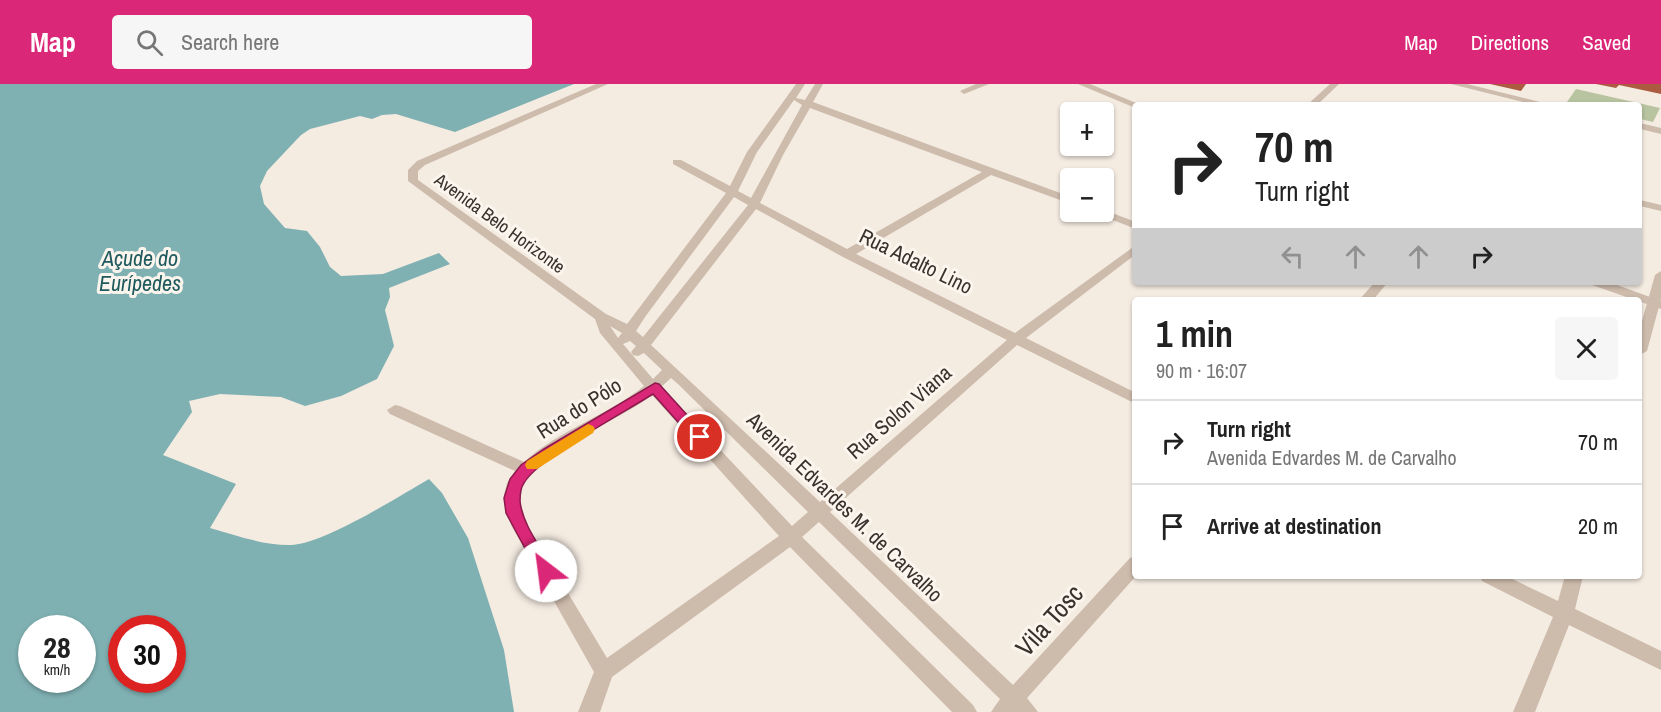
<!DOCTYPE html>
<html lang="en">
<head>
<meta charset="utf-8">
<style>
  body { margin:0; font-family:"Archivo Narrow",sans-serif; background:#f6f6f6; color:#222; height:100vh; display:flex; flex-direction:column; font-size:22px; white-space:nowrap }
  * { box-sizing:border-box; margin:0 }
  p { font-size:20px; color:#767676 }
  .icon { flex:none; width:33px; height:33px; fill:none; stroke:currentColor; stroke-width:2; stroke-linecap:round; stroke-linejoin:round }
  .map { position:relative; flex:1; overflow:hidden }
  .side { position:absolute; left:1132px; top:213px; width:510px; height:282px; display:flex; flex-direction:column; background:#fff; border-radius:6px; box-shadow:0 2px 4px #0004 }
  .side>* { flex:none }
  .top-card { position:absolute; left:1132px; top:18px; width:510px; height:183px; border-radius:6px; box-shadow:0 2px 4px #0004; background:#fff; color:#222; overflow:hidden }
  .fabs { position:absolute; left:1060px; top:18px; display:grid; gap:12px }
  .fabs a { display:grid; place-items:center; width:54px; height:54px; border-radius:6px; background:#fff; box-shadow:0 2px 4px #0004; font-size:30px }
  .speed { position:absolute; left:18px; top:531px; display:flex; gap:12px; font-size:30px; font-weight:700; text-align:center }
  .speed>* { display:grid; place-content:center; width:78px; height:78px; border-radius:50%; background:#fff; box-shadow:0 2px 4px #0004; line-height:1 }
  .speed small { font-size:15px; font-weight:400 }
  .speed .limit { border:9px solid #d22; background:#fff; color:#111 }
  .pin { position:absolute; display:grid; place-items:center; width:51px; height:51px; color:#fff; margin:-26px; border:3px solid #fff; border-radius:50%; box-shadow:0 2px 6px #0007 }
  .me { position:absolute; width:66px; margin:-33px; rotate:330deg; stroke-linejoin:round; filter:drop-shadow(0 0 4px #0008) }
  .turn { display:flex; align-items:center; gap:21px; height:126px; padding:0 24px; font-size:27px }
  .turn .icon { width:78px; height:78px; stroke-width:2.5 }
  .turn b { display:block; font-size:42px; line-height:51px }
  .lanes { display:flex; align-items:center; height:57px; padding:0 24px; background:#0003; justify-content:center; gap:30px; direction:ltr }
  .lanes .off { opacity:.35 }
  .round { display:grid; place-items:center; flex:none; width:63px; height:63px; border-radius:6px; background:#f6f6f6 }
  .overview { display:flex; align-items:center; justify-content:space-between; height:102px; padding:0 24px }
  h1 { font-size:36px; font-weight:700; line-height:45px }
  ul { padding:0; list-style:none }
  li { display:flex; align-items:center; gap:18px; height:84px; padding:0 24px; border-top:2px solid #e0e0e0 }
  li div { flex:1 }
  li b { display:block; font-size:22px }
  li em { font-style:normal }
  header { display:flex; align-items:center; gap:36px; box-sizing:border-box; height:84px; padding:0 30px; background:#db2777; color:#fff }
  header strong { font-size:28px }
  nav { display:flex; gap:33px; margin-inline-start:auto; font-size:21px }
  .search { width:420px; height:54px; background:#f6f6f6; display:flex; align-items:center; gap:15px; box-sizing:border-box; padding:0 21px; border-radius:6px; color:#767676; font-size:22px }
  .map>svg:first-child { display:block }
</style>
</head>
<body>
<header>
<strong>Map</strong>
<div class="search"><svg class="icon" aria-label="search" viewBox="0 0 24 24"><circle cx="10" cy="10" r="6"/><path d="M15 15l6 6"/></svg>Search here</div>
<nav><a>Map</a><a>Directions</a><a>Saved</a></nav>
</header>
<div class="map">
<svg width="1661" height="628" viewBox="0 0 1661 628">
  <rect width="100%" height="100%" fill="#f4ebe1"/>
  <path fill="#b8c4a0" d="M1576,5L1660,24L1653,38L1640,35V21H1581L1567,18Z"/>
  <path fill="#7fb0b2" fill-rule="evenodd" d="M0,0H574L455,48L396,30L382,31L372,35L360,32L310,45L301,51L267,87L260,102L264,120L285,144L307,147L320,163L330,183L341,192L383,190L439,169L450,180L389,204L390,213L385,226L394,262L377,295L341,312L305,322L281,313L220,310L189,317L192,328L163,371L236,400L210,444C235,451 265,462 292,461C325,459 398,413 429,395L442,409L468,454L504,566L514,628H0ZM32,544H82V596H32ZM122,544H172V596H122Z"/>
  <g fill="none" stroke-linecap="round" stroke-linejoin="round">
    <path fill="#cdbbac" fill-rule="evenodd" d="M596,0H608L425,81L418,87V96L606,230L627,240L726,109L673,80V76H681L730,102L747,68L796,0H805L796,14L805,16L815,0H823L813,18L1071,113V120L991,91L856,170L1015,249L1136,161V170L1026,254L1136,309V320L1017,261L830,428L1013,601L1130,474L1136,472V492L1027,614L1038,628H991L1000,615L819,438L802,453L973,621L977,628H952L790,463L612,593L600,628H578L594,588L511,441L504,411L507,399L515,387L390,330L387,326L395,321L400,322L524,378C559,346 607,332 644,302L600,249L595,235L408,97V86L417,77ZM794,16L802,21L751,114L738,107L757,68ZM810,24L982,88L847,165L760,119L783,71ZM734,113L748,121L643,253L636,247L645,233ZM756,125L843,173L1007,256L820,418L651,261ZM610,242L622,249L618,254ZM630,257L636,262L631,268L633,271L638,272L644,269L662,286L653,295L623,260ZM671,294L678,300L808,428L792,442L661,303ZM652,311L779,452L607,574L530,446C525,433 516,415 523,401C537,369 622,335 652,311Z
      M976,0H989L964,10L960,7Z
      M1330,0H1339L1317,21H1307Z
      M1451,0H1467L1552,21H1535Z
      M1640,39L1661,44V50L1640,45Z
      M1640,116L1661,121V127L1640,122Z
      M1104,126L1136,138V145L1092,128Z
      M1661,187V215L1647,267L1640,271V244L1655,191Z
      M1375,198H1388L1373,216H1359Z
      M1480,492H1506L1558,517L1565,492H1583L1575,525L1661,567V586L1569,541L1535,628H1513L1553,533L1482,497Z"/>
    <path fill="#cdbbac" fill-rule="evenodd" d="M1078,0H1090L1141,21L1133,23Z
      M1591,198H1609L1661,217V225L1592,201Z"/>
  </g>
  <path fill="#ac5a40" d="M1490,0H1526L1521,7Z
    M1596,0H1661V10L1619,1L1616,4Z"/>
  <path fill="#db2777" stroke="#8e194d" stroke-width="1.5" d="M655,299L659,300L707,353L700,358L695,357L653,310C625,328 538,374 524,399C521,403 520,411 520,417C522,441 543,466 554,487L552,492L546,494L540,492L506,429L504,414L510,395L521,381L544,365Z"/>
  <path fill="#f59e0b" d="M588,340L593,342L595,345L593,349L537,385H527L525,381L527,377Z"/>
  <g text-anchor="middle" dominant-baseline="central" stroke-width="6" stroke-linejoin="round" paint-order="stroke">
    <g font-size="18" fill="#3b302b" stroke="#fbf5ee">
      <text transform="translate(500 139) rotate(36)">Avenida Belo Horizonte</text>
    </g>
    <g font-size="21" fill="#3b302b" stroke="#fbf5ee">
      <text transform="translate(916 177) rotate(26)">Rua Adalto Lino</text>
      <text transform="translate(579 324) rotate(-32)">Rua do Pólo</text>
      <text transform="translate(899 328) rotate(-41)">Rua Solon Viana</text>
      <text transform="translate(845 423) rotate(44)">Avenida Edvardes M. de Carvalho</text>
    </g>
    <g font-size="22" font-style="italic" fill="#1f5a5e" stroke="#fbf5ee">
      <text x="140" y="174">Açude do<tspan x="140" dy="25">Eurípedes</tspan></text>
    </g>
    <g font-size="26" fill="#3b302b" stroke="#fbf5ee">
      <text transform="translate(1049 536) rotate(-48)">Vila Tosc</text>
    </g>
  </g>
</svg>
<div class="fabs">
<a>+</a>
<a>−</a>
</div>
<div class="speed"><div>28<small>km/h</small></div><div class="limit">30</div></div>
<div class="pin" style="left:700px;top:353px;background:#d93025"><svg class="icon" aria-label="arrive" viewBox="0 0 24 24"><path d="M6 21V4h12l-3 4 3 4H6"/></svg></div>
<svg class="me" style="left:546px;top:487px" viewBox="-20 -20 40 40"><circle r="19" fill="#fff"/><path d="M0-13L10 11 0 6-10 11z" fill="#db2777"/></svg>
<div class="top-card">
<div class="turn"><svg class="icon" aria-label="right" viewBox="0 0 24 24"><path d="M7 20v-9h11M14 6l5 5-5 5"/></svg><div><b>70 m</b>Turn right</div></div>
<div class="lanes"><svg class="icon off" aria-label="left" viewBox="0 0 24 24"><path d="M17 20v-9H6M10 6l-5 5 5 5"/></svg><svg class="icon off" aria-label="ahead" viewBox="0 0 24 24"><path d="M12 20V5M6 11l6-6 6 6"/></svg><svg class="icon off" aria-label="ahead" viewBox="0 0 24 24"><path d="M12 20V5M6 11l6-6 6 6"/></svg><svg class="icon" aria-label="right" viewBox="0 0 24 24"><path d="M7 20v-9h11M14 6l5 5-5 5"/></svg></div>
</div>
<section class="side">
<div class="overview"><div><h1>1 min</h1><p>90 m · 16:07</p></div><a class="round"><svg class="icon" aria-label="close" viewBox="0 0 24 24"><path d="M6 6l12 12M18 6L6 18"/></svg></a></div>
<ul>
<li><svg class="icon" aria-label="right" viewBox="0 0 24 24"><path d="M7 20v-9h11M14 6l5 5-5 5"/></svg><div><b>Turn right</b><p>Avenida Edvardes M. de Carvalho</p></div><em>70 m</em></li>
<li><svg class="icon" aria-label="arrive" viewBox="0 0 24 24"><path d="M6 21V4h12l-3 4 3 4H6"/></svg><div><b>Arrive at destination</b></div><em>20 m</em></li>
</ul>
</section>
</div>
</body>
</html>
